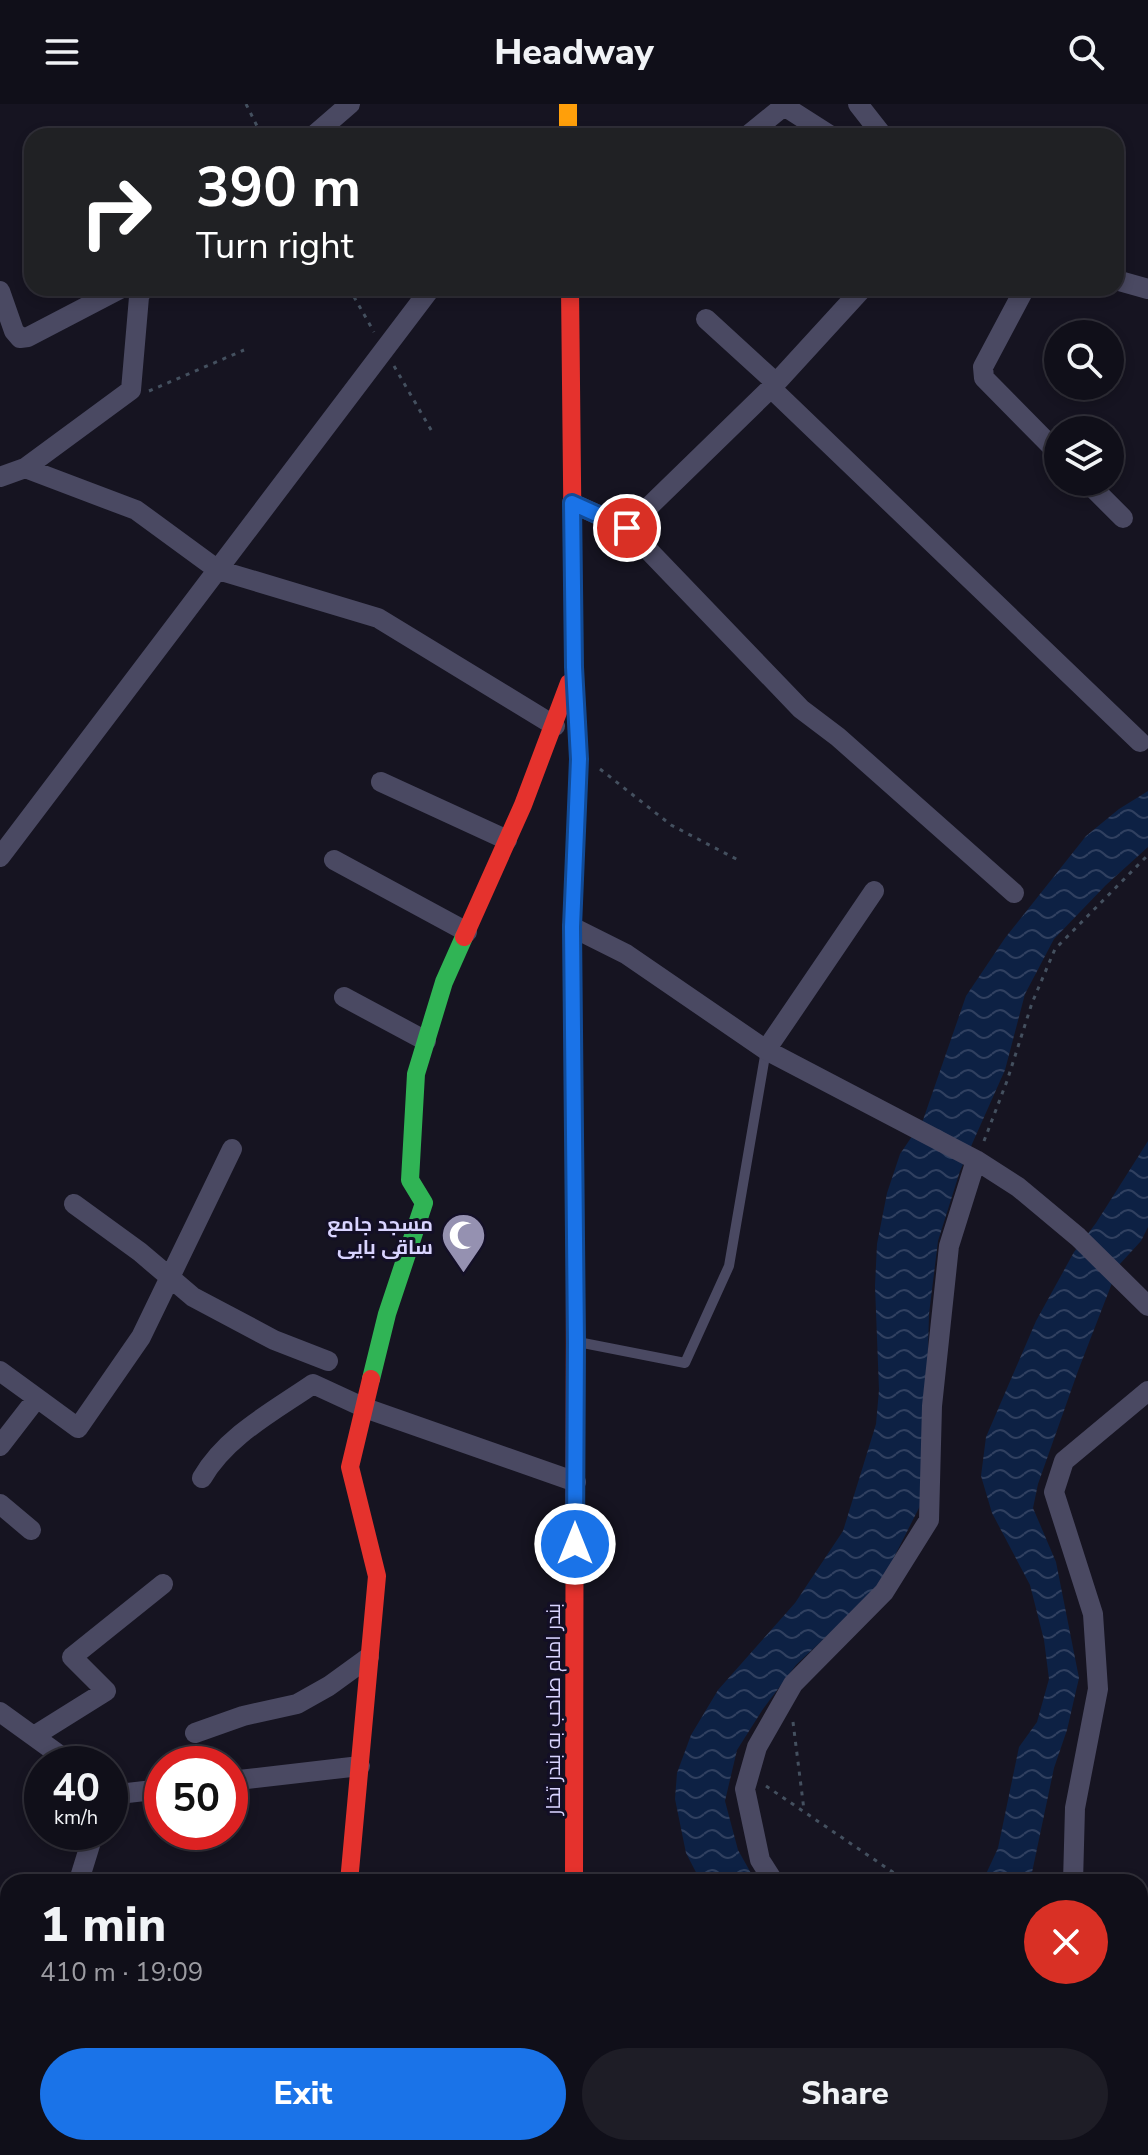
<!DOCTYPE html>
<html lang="en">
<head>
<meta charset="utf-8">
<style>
  body { margin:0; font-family:"Nunito Sans",Cairo,sans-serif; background:#1e1d26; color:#f1f3f6; height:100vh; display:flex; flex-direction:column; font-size:30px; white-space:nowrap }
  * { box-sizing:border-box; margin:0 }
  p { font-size:26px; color:#9c9ca2 }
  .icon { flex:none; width:44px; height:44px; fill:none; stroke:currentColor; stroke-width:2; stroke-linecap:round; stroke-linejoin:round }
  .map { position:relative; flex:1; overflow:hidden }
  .sheet { position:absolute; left:0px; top:1770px; width:1148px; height:282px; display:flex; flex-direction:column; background:#100f19; border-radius:24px 24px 0 0; box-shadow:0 4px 12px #0003,0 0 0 2px #302f38 }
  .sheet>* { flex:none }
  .hud { position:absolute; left:24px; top:24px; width:1100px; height:168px; border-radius:24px; box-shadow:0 4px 12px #0003,0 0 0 2px #302f38; background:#202124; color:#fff; overflow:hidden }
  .tools { position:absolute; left:1044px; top:216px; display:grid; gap:16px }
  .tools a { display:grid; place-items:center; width:80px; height:80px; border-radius:50%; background:#100f19; box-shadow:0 4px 12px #0003,0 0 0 2px #302f38; font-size:40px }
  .speed { position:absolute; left:24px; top:1642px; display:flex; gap:16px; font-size:40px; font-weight:700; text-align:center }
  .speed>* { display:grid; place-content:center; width:104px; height:104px; border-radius:50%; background:#100f19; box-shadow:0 4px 12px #0003,0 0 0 2px #302f38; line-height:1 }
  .speed small { font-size:20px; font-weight:400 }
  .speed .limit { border:12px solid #d22; background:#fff; color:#111 }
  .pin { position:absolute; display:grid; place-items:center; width:68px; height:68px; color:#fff; margin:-34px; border:4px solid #fff; border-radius:50%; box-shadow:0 2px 8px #0007 }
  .me { position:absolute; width:88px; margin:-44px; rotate:0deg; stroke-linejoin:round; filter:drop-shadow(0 0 6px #0008) }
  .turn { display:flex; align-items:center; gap:28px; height:168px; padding:0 40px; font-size:36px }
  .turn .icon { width:104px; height:104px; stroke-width:2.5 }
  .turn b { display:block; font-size:56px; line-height:68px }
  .round { display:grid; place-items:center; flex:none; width:84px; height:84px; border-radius:42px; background:#1e1d26 }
  .summary { display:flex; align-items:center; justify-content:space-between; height:136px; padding:0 40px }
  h1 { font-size:48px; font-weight:800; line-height:60px }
  .cta { display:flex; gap:16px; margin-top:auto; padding:16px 40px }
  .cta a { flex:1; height:92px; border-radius:48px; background:#1a73e8; color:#fff; font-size:32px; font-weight:800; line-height:92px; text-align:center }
  .cta a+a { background:#1e1d26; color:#f1f3f6 }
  header { display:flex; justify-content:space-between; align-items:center; height:104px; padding:0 40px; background:#100f19; font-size:36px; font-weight:800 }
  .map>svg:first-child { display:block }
</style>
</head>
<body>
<header><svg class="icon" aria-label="menu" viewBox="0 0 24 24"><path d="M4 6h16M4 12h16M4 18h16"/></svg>Headway<svg class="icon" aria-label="search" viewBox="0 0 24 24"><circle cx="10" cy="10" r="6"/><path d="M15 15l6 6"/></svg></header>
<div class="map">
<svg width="1148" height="2051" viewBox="0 0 1148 2051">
  <defs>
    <pattern id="grass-dots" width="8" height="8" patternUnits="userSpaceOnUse" patternTransform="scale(2)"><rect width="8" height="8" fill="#132c2d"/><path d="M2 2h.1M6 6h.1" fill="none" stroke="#354a4c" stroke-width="1.8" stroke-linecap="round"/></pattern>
    <pattern id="water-waves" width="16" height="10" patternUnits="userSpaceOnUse" patternTransform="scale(2)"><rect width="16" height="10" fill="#0d2144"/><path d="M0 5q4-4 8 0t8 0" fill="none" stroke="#304060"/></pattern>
  </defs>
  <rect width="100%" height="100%" fill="#161421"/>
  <path fill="url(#grass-dots)" d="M8,2043V2044H321V2051H7Z"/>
  <path fill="url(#water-waves)" d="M1148,687V743L1106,781L1054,835L1025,890L1005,966L960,1067L938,1137L929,1210L924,1394L879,1483L796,1561L763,1605L737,1646L725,1697L738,1746L756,1778H701L686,1749L675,1695L677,1669L691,1631L718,1586L795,1499L843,1427L876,1320L879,1286L875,1182L877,1140L887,1089L900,1050L923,1016L966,892L1005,834L1086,732L1119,705Z
    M1148,1037V1123L1141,1137L1119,1161L1078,1267L1038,1380L1033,1404L1056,1458L1079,1574L1067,1626L1054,1664L1030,1778H963L986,1770L998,1744L1019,1643L1037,1618L1049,1575L1044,1536L1030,1481L992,1409L981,1372L986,1333L1036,1217L1074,1148L1096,1119Z
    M967,2044H1051L1061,2051H976Z"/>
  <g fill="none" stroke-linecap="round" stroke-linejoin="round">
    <path stroke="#44505f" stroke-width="3" stroke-dasharray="4 6" stroke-linecap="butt" d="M246,0L262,32
      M349,184L374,228
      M394,262L434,331
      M149,287L244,246
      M600,665L671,721L740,757
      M984,1037L1007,977L1032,899L1055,845L1148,751
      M793,1618L804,1706
      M766,1682L897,1771
      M762,2044L768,2051
      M1071,2044L1081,2051"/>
    <path stroke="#4a4962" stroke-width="10" d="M578,1238L685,1259L729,1162L766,946"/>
    <path stroke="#4a4962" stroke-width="20" d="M781,0L831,32
      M858,0L883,32
      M313,32L350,0
      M747,32L784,2
      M1116,176L1148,185
      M1025,184L983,263L984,274L1058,349
      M0,187L14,227L20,234L28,233L122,184
      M706,215L776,279
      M771,284L1140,638
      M25,364L131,286L139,193L143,184
      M0,373L25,364L136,406L218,466L378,514L555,622
      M1087,378L1123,414
      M572,399L627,424L801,605L838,633L1014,789
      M627,424L776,279L863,184
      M381,678L507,736
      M0,753L431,184
      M334,756L467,828
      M572,823L626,850L766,946L976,1056L1018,1083L1078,1133L1148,1202
      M344,893L426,937
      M766,946L874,787
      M74,1100L140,1148L193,1193L274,1236L328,1257
      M0,1267L37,1294L0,1342
      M37,1294L78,1324L141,1233L232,1045
      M202,1374C226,1332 274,1307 313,1280L365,1304L576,1378
      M0,1400L31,1426
      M0,1608L72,1660
      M195,1629L243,1612L297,1600L329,1582L369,1553
      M34,1632L106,1587L72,1553L163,1480
      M230,1677L360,1662
      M110,1691L162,1685
      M81,1770L94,1728
      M774,1778L760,1756L745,1685L757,1643L793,1580L884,1488L929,1416L932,1302L949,1142L976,1056
      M1073,1778L1075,1704L1098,1585L1093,1510L1054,1388L1064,1357L1148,1287
      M1140,1977L1148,1986
      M327,2051V2044"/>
    <path stroke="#30b455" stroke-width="18" d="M371,1275L387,1210L424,1099L410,1076L416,970L444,878L464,833"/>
    <path stroke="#ff9f0a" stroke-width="18" d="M568,0V32
      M575,1148L572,823L576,725
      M573,2044V2051"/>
    <path stroke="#e5322d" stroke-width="18" d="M570,184L574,563L579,655L576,725
      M464,833L523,701L569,579
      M349,1778L377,1472L350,1363L371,1275
      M574,1778L575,1148"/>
  </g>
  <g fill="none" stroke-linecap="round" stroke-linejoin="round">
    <defs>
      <path id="route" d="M575,1440L576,1238L572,823L579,655L574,563L572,399L627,424"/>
    </defs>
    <use href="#route" stroke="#114b97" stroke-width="20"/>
    <use href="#route" stroke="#1a73e8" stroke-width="14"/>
  </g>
  <defs>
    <symbol id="mosque-pin" viewBox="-11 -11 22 30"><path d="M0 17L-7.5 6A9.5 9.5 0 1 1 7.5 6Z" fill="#9591b1" stroke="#130f26"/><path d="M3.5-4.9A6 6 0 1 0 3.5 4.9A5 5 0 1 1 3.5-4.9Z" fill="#fff"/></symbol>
  </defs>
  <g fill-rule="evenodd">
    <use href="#mosque-pin" x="438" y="1106" width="51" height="69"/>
  </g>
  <g text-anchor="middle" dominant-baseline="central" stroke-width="6" stroke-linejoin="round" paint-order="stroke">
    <g font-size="20" font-weight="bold" fill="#d9d4ff" stroke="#130f26" text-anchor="end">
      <text x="433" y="1120">مسجد جامع<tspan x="433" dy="23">ساقی بایی</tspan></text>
    </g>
    <g font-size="20" fill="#d9d4ff" stroke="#130f26">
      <text transform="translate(553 1605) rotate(-90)">بندر امام صاحب به بندر تخار</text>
    </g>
  </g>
</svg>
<div class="tools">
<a><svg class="icon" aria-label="search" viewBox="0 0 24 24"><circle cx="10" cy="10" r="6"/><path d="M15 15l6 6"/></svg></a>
<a><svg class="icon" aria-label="layers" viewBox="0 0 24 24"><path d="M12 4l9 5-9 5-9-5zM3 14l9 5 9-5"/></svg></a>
</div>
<div class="speed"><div>40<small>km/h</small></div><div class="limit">50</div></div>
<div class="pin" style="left:627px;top:424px;background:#d93025"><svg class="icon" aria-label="arrive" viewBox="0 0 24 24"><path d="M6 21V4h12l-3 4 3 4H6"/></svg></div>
<svg class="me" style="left:575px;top:1440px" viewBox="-20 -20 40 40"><circle r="17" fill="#1a73e8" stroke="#fff" stroke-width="3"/><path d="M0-11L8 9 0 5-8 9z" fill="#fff"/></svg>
<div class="hud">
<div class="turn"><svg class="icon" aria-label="right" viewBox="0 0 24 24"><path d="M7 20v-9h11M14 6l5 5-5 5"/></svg><div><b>390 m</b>Turn right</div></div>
</div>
<section class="sheet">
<div class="summary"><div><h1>1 min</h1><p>410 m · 19:09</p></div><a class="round" style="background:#d93025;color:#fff"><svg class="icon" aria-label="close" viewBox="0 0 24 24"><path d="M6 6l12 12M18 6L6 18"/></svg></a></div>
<div class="cta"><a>Exit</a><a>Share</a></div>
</section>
</div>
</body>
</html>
